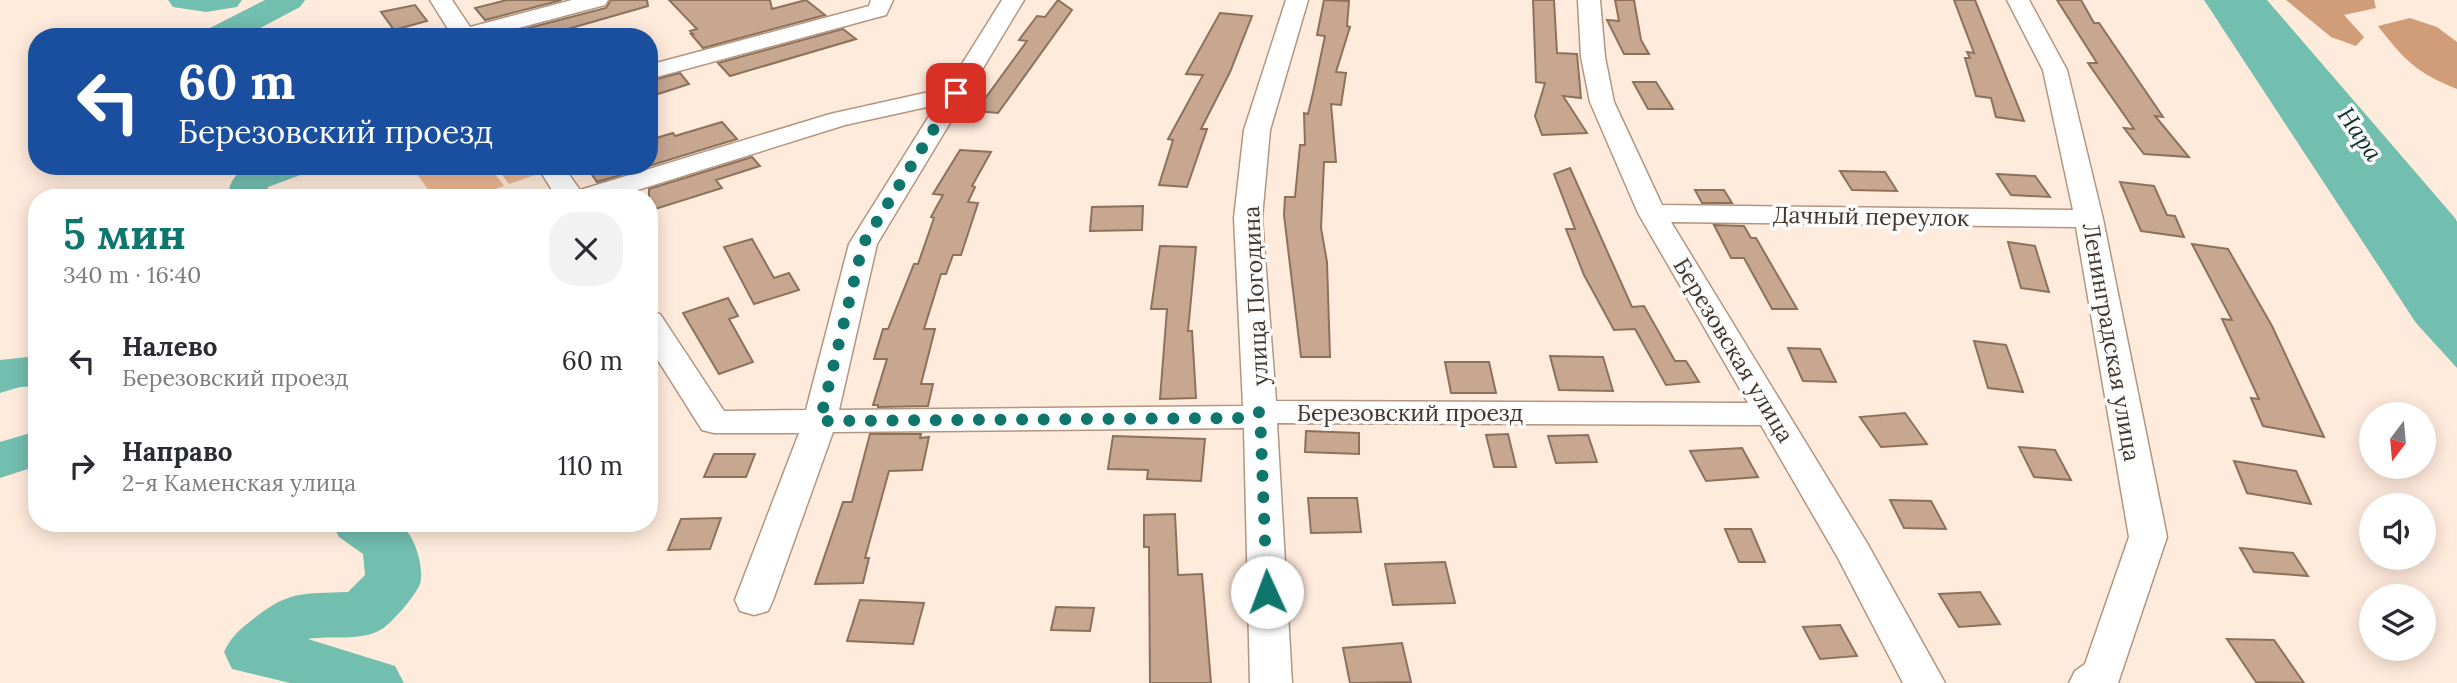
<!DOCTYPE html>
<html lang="ru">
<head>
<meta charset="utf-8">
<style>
  body { margin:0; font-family:Lora,serif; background:#f2f2f3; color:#2b2b33; height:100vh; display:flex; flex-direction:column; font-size:26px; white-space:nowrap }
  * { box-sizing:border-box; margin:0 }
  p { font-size:23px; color:#7c7c81 }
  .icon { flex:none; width:38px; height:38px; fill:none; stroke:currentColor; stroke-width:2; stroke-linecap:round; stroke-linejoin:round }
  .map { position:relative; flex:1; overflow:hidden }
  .drawer { position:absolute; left:28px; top:189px; width:630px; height:343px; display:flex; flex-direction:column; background:#fff; border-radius:28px; box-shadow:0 4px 18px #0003 }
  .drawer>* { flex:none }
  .guide { position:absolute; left:28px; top:28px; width:630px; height:147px; border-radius:28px; box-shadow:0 4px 18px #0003; background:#1a4fa0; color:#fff; overflow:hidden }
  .needle { width:46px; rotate:196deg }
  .controls { position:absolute; left:2359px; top:402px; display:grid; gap:14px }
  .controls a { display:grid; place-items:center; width:77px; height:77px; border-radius:50%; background:#fff; box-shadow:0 4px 18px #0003; font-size:35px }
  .pin { position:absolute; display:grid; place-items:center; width:60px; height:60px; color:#fff; margin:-30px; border-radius:14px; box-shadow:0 4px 10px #0006 }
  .me { position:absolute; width:77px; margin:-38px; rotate:358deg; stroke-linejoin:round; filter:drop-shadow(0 0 5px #0008) }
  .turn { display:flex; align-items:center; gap:24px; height:147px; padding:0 35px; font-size:32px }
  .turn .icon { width:91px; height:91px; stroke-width:2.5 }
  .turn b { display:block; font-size:49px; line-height:60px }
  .round { display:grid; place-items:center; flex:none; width:74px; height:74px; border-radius:28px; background:#f2f2f3 }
  .summary { display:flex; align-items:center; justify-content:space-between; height:119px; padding:0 35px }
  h1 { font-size:42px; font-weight:700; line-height:52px; color:#0f766e }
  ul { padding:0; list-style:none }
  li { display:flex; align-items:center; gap:21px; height:105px; padding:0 35px }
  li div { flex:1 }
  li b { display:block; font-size:26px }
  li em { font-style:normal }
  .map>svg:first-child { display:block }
</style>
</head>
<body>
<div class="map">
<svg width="2457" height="683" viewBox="0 0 2457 683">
  <rect width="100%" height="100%" fill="#ffebdc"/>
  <path fill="#ecb992" d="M425,166H489L504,186L468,198H434L414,170Z
    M495,166H535L541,173L509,184Z"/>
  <path fill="#d09d78" d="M2286,0H2374L2376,8L2344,15L2364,37L2356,46L2331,37Z
    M2410,18L2437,27L2457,42V89C2417,73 2404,60 2378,26Z"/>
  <path fill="#72beaf" d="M2204,0H2267L2455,218L2457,222V368L2416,323Z"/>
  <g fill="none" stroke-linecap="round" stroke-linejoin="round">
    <path fill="#72beaf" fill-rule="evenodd" d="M168,0H242L237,7L206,12L173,7Z
      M265,0H305L300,7L243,37H202L206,30Z
      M253,166H308L303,174L268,187L267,198H227C231,178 235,173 253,166Z
      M37,356V386L20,387L0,393V360Z
      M37,431V466L0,478V442Z
      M332,523C349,523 380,519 396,523C414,528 425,569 420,584C416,595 392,623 382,629C361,642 331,635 308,639L395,666L404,683H290L232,669L224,652C231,637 239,630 252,620C289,590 302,594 348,592L365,575L363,554L339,537Z"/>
  </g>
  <path fill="#c7a790" stroke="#8e715b" stroke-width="2" d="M507,0H562L485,20L475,8Z
    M611,0H647L648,6L540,37L498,36L606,8Z
    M669,0H770L772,9L806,0L825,15L703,48L691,34H693L690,31L697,29Z
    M1058,0L1072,10L998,113L976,111L1027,41L1019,40L1037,16L1045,17Z
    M1324,0L1349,1L1347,26L1350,27L1336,72L1346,73L1341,105L1331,104L1336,162H1324L1321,228L1327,262L1330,357H1301L1284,215L1285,197H1295L1300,145H1305L1304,113L1308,114L1313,93L1325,36L1317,35Z
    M1533,0H1554L1557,53L1577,54L1581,98L1563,96L1587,133L1542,135L1535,116L1545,83L1536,82Z
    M1615,0H1634L1641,40L1649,54H1624L1607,20L1619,21Z
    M1954,0H1975L2024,121L1996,117L1991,98L1976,96L1965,58H1970L1967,52L1974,53Z
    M2057,0H2081L2094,23H2099L2163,117L2155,116L2189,157L2144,154L2124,128L2134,129L2088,63H2097Z
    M415,5L427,21L394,30L381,12Z
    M1220,13L1252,16L1230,72L1201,129H1207L1187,187L1159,185L1173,140L1168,139L1203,75L1186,74Z
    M843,29L856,39L730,76L718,63Z
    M680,73L689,84L658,94L649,85V81Z
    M1633,82H1656L1673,109H1648Z
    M722,122L737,139L649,166V140L673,133L675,136Z
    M960,150L991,152L972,186L975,187L968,202L978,203L961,255H953L946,274H941L924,329H935L921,384H933L928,406L878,407V405H873L887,359H874L883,329H888L914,264H918L934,218L931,217L943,195L933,194Z
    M752,157L760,166L716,180L722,188L649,211V189Z
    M586,166H615L621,175L597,182Z
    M1570,168L1632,307L1644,306L1675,361H1686L1699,382L1666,385L1635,329L1614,330L1584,275L1566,229H1575L1554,174Z
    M1840,171L1885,172L1897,191L1852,190Z
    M1997,174L2035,176L2050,197L2011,195Z
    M2120,182L2154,186L2167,215L2175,216L2184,237L2141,231Z
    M1695,190H1724L1732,203H1702Z
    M1143,206L1142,230L1090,231L1092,207Z
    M1714,225L1744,226L1751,238H1756L1797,309H1772L1744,258H1731Z
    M752,239L774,278L789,273L799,290L754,304L724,247Z
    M2008,242L2035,246L2049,292L2021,288Z
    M2192,244L2228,249L2272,326L2324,437L2263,426L2251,398L2259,399L2222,319L2232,320Z
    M1160,246L1196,247L1188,331H1192L1196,398L1160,399L1167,309H1151Z
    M728,298L738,316L729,319L753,362L719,374L683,313Z
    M1974,341L2006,345L2023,392L1988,388Z
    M1788,348L1820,349L1836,382L1803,381Z
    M1550,356L1603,357L1613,391L1559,390Z
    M1445,362H1489L1496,393H1451Z
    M1905,413L1927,444L1881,447L1860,417Z
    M1306,431L1359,433V454L1305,452Z
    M870,434H921L920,438L929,437L922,470L889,471L865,558H869L863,583L815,584L843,502H852Z
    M1508,434L1516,467H1494L1486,435Z
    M1588,435L1597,462L1556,463L1548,436Z
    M1113,436L1205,439L1201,481L1147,479L1148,470L1108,469Z
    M2019,447L2055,450L2071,480L2034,477Z
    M1742,448L1758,477L1706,481L1690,451Z
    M714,454H755L746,477H704Z
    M2234,461L2296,471L2311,504L2247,493Z
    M1308,498H1357L1361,532L1311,533Z
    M1890,500L1931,501L1946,529L1904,528Z
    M1175,514L1178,575L1202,574L1211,683H1150L1149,547H1144V515Z
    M721,518L710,549L668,550L681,519Z
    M1725,529H1751L1765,562H1739Z
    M2240,548L2293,553L2308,576L2254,572Z
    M1445,562L1455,603L1393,605L1385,564Z
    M1980,592L2000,624L1959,627L1939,594Z
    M860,600L924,603L913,644L847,641Z
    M1056,607L1094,608L1090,631L1051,630Z
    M1840,625L1857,656L1820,659L1803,627Z
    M2227,639L2274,640L2304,683L2256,682Z
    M1402,643L1411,682L1350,683L1343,648Z"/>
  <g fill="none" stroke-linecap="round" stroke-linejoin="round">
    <defs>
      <path id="minor" d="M430,0H452L470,27L572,0H608L605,5L484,37H453Z
        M871,0H893L886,15L649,79V65L869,6Z
        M1002,0H1024L877,244L839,410L1243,406L1234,218L1244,130L1286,0H1308L1270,130L1262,218L1276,401L1748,403L1638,213L1590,102L1581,57L1578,0H1600L1605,57L1614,102L1662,205L2073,210L2043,70L2007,0H2029L2067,70L2103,219L2167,537L2118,683H2069L2075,671L2085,664L2129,537L2076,227L1671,222L1867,543L1945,683H1903L1838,558L1761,425L1277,423L1292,683H1250L1244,428L833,432L773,600L768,611L754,615L740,611L735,600L799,433H714L702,430L649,346V312L660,314L724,411L806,410L849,244L936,105L845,125L612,198H557L537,166H563L580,190L830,114L947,88Z"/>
    </defs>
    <use href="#minor" stroke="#b4957f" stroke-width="3"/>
    <use href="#minor" fill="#fff" fill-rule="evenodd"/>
  </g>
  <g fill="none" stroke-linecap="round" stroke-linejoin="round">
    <path stroke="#0f766e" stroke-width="12" stroke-dasharray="0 21.6" d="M956,93L863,244L820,421L1238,418L1260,412L1267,592"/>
  </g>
  <g text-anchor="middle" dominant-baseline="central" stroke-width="7" stroke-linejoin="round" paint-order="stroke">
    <g font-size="23" fill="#43362c" stroke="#fcfcfc">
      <text transform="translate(1871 216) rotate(1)">Дачный переулок</text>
      <text transform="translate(1255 296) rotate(-93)">улица Погодина</text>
      <text transform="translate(2112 342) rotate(80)">Ленинградская улица</text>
      <text transform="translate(1734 350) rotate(59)">Березовская улица</text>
      <text x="1410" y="412">Березовский проезд</text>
    </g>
    <g font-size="24" font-style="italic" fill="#0c312b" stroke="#fcfcfc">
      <text transform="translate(2360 134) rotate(56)">Нара</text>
    </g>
  </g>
</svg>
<div class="controls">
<a><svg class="needle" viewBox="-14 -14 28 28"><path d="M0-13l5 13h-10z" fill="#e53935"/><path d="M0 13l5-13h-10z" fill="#7c7c81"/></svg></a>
<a><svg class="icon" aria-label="sound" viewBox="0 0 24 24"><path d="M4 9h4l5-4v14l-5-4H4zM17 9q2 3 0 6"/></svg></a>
<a><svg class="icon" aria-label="layers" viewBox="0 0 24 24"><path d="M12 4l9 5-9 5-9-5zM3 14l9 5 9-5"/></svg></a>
</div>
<div class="pin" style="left:956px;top:93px;background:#d93025"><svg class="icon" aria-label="arrive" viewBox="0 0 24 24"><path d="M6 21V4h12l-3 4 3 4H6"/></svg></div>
<svg class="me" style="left:1267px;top:592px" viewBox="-20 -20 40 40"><circle r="19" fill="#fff"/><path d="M0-13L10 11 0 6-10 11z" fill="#0f766e"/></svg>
<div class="guide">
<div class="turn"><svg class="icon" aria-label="left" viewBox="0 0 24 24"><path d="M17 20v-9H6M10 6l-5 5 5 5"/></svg><div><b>60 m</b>Березовский проезд</div></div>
</div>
<section class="drawer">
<div class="summary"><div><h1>5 мин</h1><p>340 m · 16:40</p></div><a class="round"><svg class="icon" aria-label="close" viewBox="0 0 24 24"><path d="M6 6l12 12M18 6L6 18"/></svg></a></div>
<ul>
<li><svg class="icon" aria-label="left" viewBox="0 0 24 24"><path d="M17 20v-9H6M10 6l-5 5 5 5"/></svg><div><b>Налево</b><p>Березовский проезд</p></div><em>60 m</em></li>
<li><svg class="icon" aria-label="right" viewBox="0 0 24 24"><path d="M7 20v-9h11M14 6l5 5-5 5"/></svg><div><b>Направо</b><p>2-я Каменская улица</p></div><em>110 m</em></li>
</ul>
</section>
</div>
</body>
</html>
